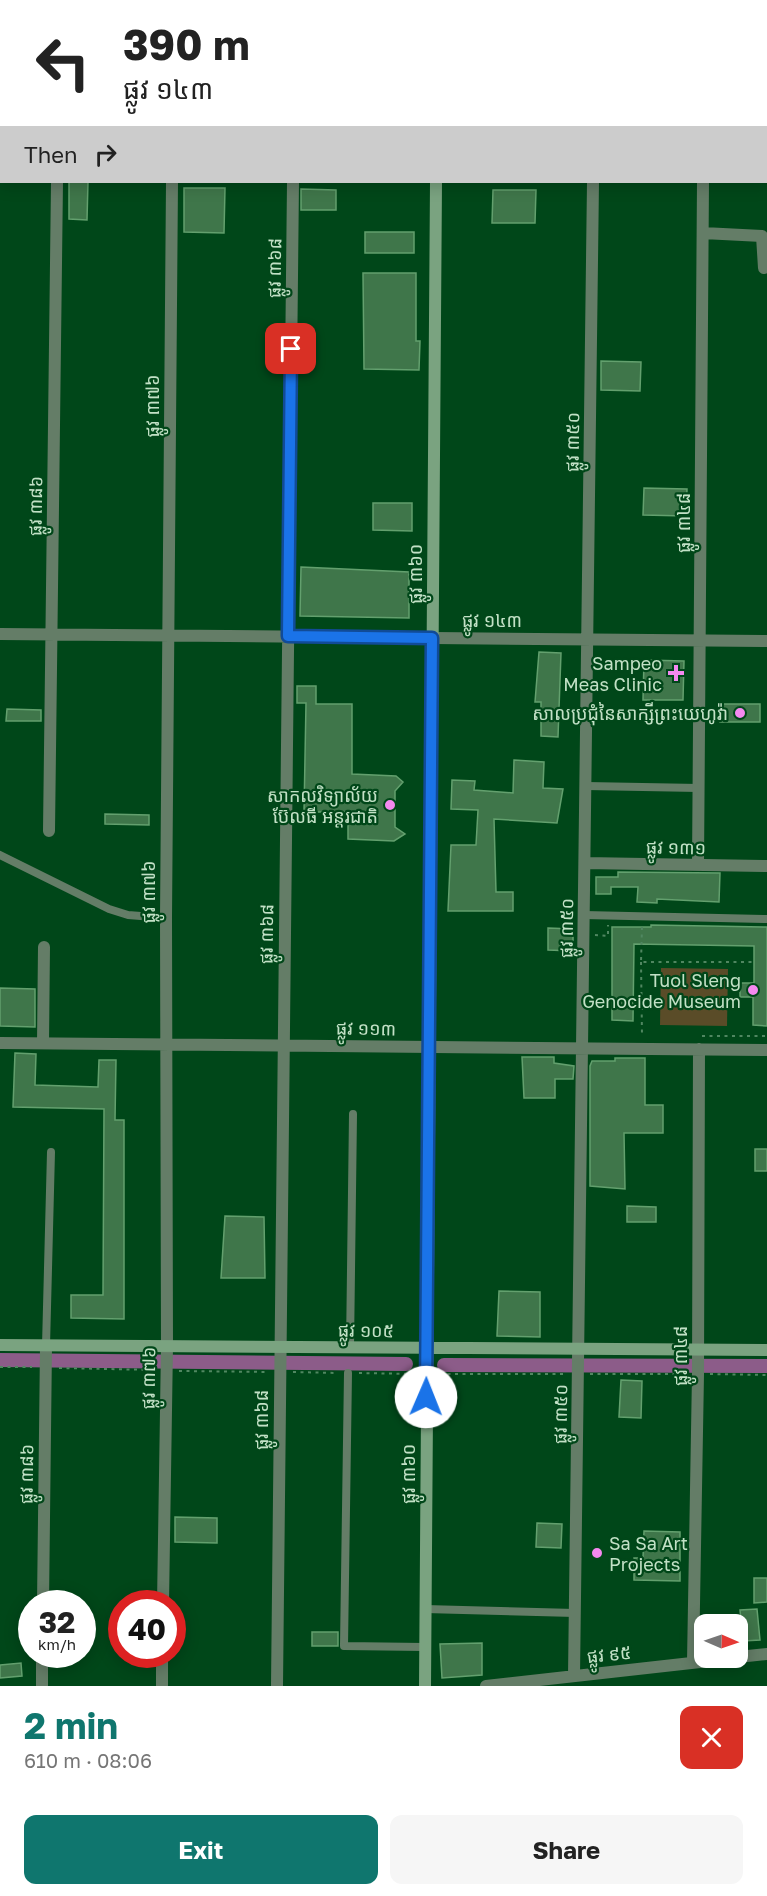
<!DOCTYPE html>
<html lang="en">
<head>
<meta charset="utf-8">
<style>
  body { margin:0; font-family:"Golos Text","Noto Sans Khmer",sans-serif; background:#f6f6f6; color:#222; height:100vh; display:flex; flex-direction:column; font-size:22px; white-space:nowrap }
  * { box-sizing:border-box; margin:0 }
  p { font-size:20px; color:#767676 }
  .icon { flex:none; width:33px; height:33px; fill:none; stroke:currentColor; stroke-width:2; stroke-linecap:round; stroke-linejoin:round }
  .map { position:relative; height:1686px; overflow:hidden }
  .details { display:flex; flex-direction:column; background:#fff; flex:1 }
  .details>* { flex:none }
  .hud { position:absolute; left:0px; top:0px; width:768px; height:183px; box-shadow:0 3px 15px #0003; background:#fff; color:#222; overflow:hidden }
  .needle { width:39px; rotate:92deg }
  .controls { position:absolute; left:694px; top:1614px; display:grid; gap:12px }
  .controls a { display:grid; place-items:center; width:54px; height:54px; border-radius:12px; background:#fff; box-shadow:0 3px 15px #0003; font-size:30px }
  .speed { position:absolute; left:18px; top:1590px; display:flex; gap:12px; font-size:30px; font-weight:700; text-align:center }
  .speed>* { display:grid; place-content:center; width:78px; height:78px; border-radius:50%; background:#fff; box-shadow:0 3px 15px #0003; line-height:1 }
  .speed small { font-size:15px; font-weight:400 }
  .speed .limit { border:9px solid #d22; background:#fff; color:#111 }
  .pin { position:absolute; display:grid; place-items:center; width:51px; height:51px; color:#fff; margin:-26px; border-radius:12px; box-shadow:0 3px 9px #0006 }
  .me { position:absolute; width:66px; margin:-33px; rotate:1deg; stroke-linejoin:round; filter:drop-shadow(0 0 4px #0008) }
  .turn { display:flex; align-items:center; gap:21px; height:126px; padding:0 24px; font-size:27px }
  .turn .icon { width:78px; height:78px; stroke-width:2.5 }
  .turn b { display:block; font-size:42px; line-height:51px }
  .then { display:flex; align-items:center; height:57px; padding:0 24px; background:#0003; gap:12px; font-size:22px }
  .round { display:grid; place-items:center; flex:none; width:63px; height:63px; border-radius:12px; background:#f6f6f6 }
  .head { display:flex; align-items:center; justify-content:space-between; height:102px; padding:0 24px }
  h1 { font-size:36px; font-weight:700; line-height:45px; color:#0f766e }
  .primary-button { display:flex; gap:12px; margin-top:auto; padding:12px 24px }
  .primary-button a { flex:1; height:69px; border-radius:12px; background:#0f766e; color:#fff; font-size:24px; font-weight:700; line-height:69px; text-align:center }
  .primary-button a+a { background:#f6f6f6; color:#222 }
  .map>svg:first-child { display:block }
</style>
</head>
<body>
<div class="map">
<svg width="767" height="1686" viewBox="0 0 767 1686">
  <rect width="100%" height="100%" fill="#004719"/>
  <path fill="#5a4c28" d="M661,968L728,969L727,1026L660,1025Z"/>
  <g fill="none" stroke-linecap="round" stroke-linejoin="round">
    <path stroke="#8c5c89" stroke-width="14" d="M0,1360L406,1364
      M444,1365L767,1366"/>
  </g>
  <path fill="#3f764a" stroke="#63a06e" stroke-width="1.5" d="M69,182H88L87,220L69,219Z
    M184,188H225L224,233L184,232Z
    M301,189L336,190V210H301Z
    M493,190H536L535,223H492Z
    M365,232H414V253H365Z
    M363,273H416V341H420L419,370L364,369Z
    M601,361L641,362L640,391L601,390Z
    M644,488L687,489L686,516L643,515Z
    M373,503H412V531L373,530Z
    M301,567L409,572V618L300,616Z
    M539,652L561,653L558,737L541,736V702H535Z
    M644,660L684,661L683,700H643Z
    M297,686H316V704H352V774L396,776L403,782L395,791V827L405,834L394,841L348,839V812H304L306,703H297Z
    M721,704H760V722H720Z
    M7,709L41,710V721H6Z
    M514,760L544,762L543,788L563,789L557,823L494,819L496,892H513V911H448L451,845H476L478,810L451,809L452,780L475,781L474,790L513,793Z
    M105,814L149,815V825L105,824Z
    M618,872L720,873L719,902L657,899V903L637,902L638,887H611V894H596V877H618Z
    M651,925L767,927V1026L753,1025V997H740V983H754V946L634,944L633,1021L612,1020V927H651Z
    M548,928L573,929V951L548,950Z
    M0,988L35,989V1027L0,1026Z
    M15,1053L36,1054L35,1085L98,1087L99,1060H116L115,1120H124V1319L71,1318V1295H103L104,1109L13,1107Z
    M522,1057H554V1063L574,1066L573,1079H555V1098H524Z
    M615,1058H645V1105H663V1133H624L625,1189L590,1186V1066L592,1061H615Z
    M755,1149H767V1171H755Z
    M627,1206L656,1207V1222H627Z
    M225,1216L264,1217L265,1278H221Z
    M499,1291L540,1292V1337L497,1336Z
    M621,1380L642,1381L641,1418L619,1417Z
    M175,1517L217,1518V1543L175,1542Z
    M537,1523L562,1524L561,1548L536,1547Z
    M644,1531L680,1532V1581L634,1580V1558H643Z
    M754,1578H767V1602L754,1603Z
    M757,1609L760,1640L743,1641L740,1610Z
    M312,1632H338V1646H312Z
    M482,1643V1675L442,1678L440,1644Z
    M21,1663L22,1676L0,1678V1665Z"/>
  <g fill="none" stroke-linecap="round" stroke-linejoin="round">
    <path stroke="#508761" stroke-width="2" stroke-dasharray="3 4.5" stroke-linecap="butt" d="M642,927L641,962H754
      M595,935L608,936V925
      M641,962L642,1035
      M702,1036H767
      M0,1367H32
      M59,1368L155,1370
      M179,1371L269,1372
      M293,1372L338,1373
      M359,1373L416,1374
      M440,1374H566
      M590,1374H686
      M710,1374L767,1375"/>
    <path stroke="#647d67" stroke-width="8" d="M0,27H2
      M0,54L2,55
      M0,83L2,84
      M586,786L699,788
      M0,855L109,909L128,915L166,918
      M584,915L767,919
      M46,1346L51,1152
      M350,1348L353,1114
      M348,1373L344,1646L424,1647
      M425,1609L575,1613"/>
    <path stroke="#647d67" stroke-width="12" d="M181,2V0
      M295,2V0
      M595,2V0
      M706,2V0
      M703,233L762,236L764,268
      M0,634L767,641
      M49,831L57,182
      M585,863L767,866
      M698,865L703,182
      M0,1043L767,1050
      M43,1043L44,947
      M43,1604L46,1346
      M163,1604L167,1346L166,918L172,182
      M738,1657L767,1654
      M693,1662L698,1374L699,1049
      M574,1676L593,182
      M42,1686V1654
      M162,1686V1654
      M277,1686L293,182
      M486,1686L736,1658"/>
    <path stroke="#7aa380" stroke-width="12" d="M438,2L439,0
      M0,165H2
      M766,173H767
      M0,1345L767,1350
      M425,1686L436,182"/>
  </g>
  <g fill="none" stroke-linecap="round" stroke-linejoin="round">
    <defs>
      <path id="route" d="M291,349L288,636L432,638L426,1397"/>
    </defs>
    <use href="#route" stroke="#114b97" stroke-width="15"/>
    <use href="#route" stroke="#1a73e8" stroke-width="10"/>
  </g>
  <g fill="#f489ef" stroke="#004719" stroke-width="2">
    <path d="M673 664h6v6h6v6h-6v6h-6v-6h-6v-6h6z"/>
    <circle cx="740" cy="713" r="6"/>
    <circle cx="390" cy="805" r="6"/>
    <circle cx="753" cy="990" r="6"/>
    <circle cx="597" cy="1553" r="6"/>
  </g>
  <g text-anchor="middle" dominant-baseline="central" stroke-width="4.5" stroke-linejoin="round" paint-order="stroke">
    <g font-size="18" fill="#c2e1c6" stroke="#004719">
      <text transform="translate(274 268) rotate(-89)">ផ្លូវ ៣៦៨</text>
      <text transform="translate(152 406) rotate(-90)">ផ្លូវ ៣៧៦</text>
      <text transform="translate(572 442) rotate(-89)">ផ្លូវ ៣៥០</text>
      <text transform="translate(35 506) rotate(-89)">ផ្លូវ ៣៨៦</text>
      <text transform="translate(683 523) rotate(-90)">ផ្លូវ ៣៤៨</text>
      <text transform="translate(415 574) rotate(-90)">ផ្លូវ ៣៦០</text>
      <text x="492" y="620">ផ្លូវ ១៤៣</text>
      <text transform="translate(676 847) rotate(1)">ផ្លូវ ១៣១</text>
      <text transform="translate(148 892) rotate(-90)">ផ្លូវ ៣៧៦</text>
      <text transform="translate(566 928) rotate(-89)">ផ្លូវ ៣៥០</text>
      <text transform="translate(266 934) rotate(-89)">ផ្លូវ ៣៦៨</text>
      <text transform="translate(366 1028) rotate(1)">ផ្លូវ ១១៣</text>
      <text transform="translate(366 1330) rotate(1)">ផ្លូវ ១០៥</text>
      <text transform="translate(680 1356) rotate(-90)">ផ្លូវ ៣៤៨</text>
      <text transform="translate(148 1378) rotate(-89)">ផ្លូវ ៣៧៦</text>
      <text transform="translate(560 1414) rotate(-89)">ផ្លូវ ៣៥០</text>
      <text transform="translate(261 1420) rotate(-90)">ផ្លូវ ៣៦៨</text>
      <text transform="translate(26 1474) rotate(-89)">ផ្លូវ ៣៨៦</text>
      <text transform="translate(408 1474) rotate(-90)">ផ្លូវ ៣៦០</text>
      <text transform="translate(609 1654) rotate(-6)">ផ្លូវ ៩៥</text>
    </g>
    <g font-size="18" fill="#c2e1c6" stroke="#004719" text-anchor="end">
      <text x="662" y="663">Sampeo<tspan x="662" dy="21">Meas Clinic</tspan></text>
      <text x="728" y="713">សាលប្រជុំនៃសាក្សីព្រះយេហូវ៉ា</text>
      <text x="378" y="795">សាកលវិទ្យាល័យ<tspan x="378" dy="21">ប៊ែលធី អន្តរជាតិ</tspan></text>
      <text x="741" y="980">Tuol Sleng<tspan x="741" dy="21">Genocide Museum</tspan></text>
      <text x="609" y="1543" text-anchor="start">Sa Sa Art<tspan x="609" dy="21">Projects</tspan></text>
    </g>
  </g>
</svg>
<div class="controls">
<a><svg class="needle" viewBox="-14 -14 28 28"><path d="M0-13l5 13h-10z" fill="#e53935"/><path d="M0 13l5-13h-10z" fill="#767676"/></svg></a>
</div>
<div class="speed"><div>32<small>km/h</small></div><div class="limit">40</div></div>
<div class="pin" style="left:291px;top:349px;background:#d93025"><svg class="icon" aria-label="arrive" viewBox="0 0 24 24"><path d="M6 21V4h12l-3 4 3 4H6"/></svg></div>
<svg class="me" style="left:426px;top:1397px" viewBox="-20 -20 40 40"><circle r="19" fill="#fff"/><path d="M0-13L10 11 0 6-10 11z" fill="#1a73e8"/></svg>
<div class="hud">
<div class="turn"><svg class="icon" aria-label="left" viewBox="0 0 24 24"><path d="M17 20v-9H6M10 6l-5 5 5 5"/></svg><div><b>390 m</b>ផ្លូវ ១៤៣</div></div>
<div class="then">Then<svg class="icon" aria-label="right" viewBox="0 0 24 24"><path d="M7 20v-9h11M14 6l5 5-5 5"/></svg></div>
</div>
</div>
<section class="details">
<div class="head"><div><h1>2 min</h1><p>610 m · 08:06</p></div><a class="round" style="background:#d93025;color:#fff"><svg class="icon" aria-label="close" viewBox="0 0 24 24"><path d="M6 6l12 12M18 6L6 18"/></svg></a></div>
<div class="primary-button"><a>Exit</a><a>Share</a></div>
</section>
</body>
</html>
